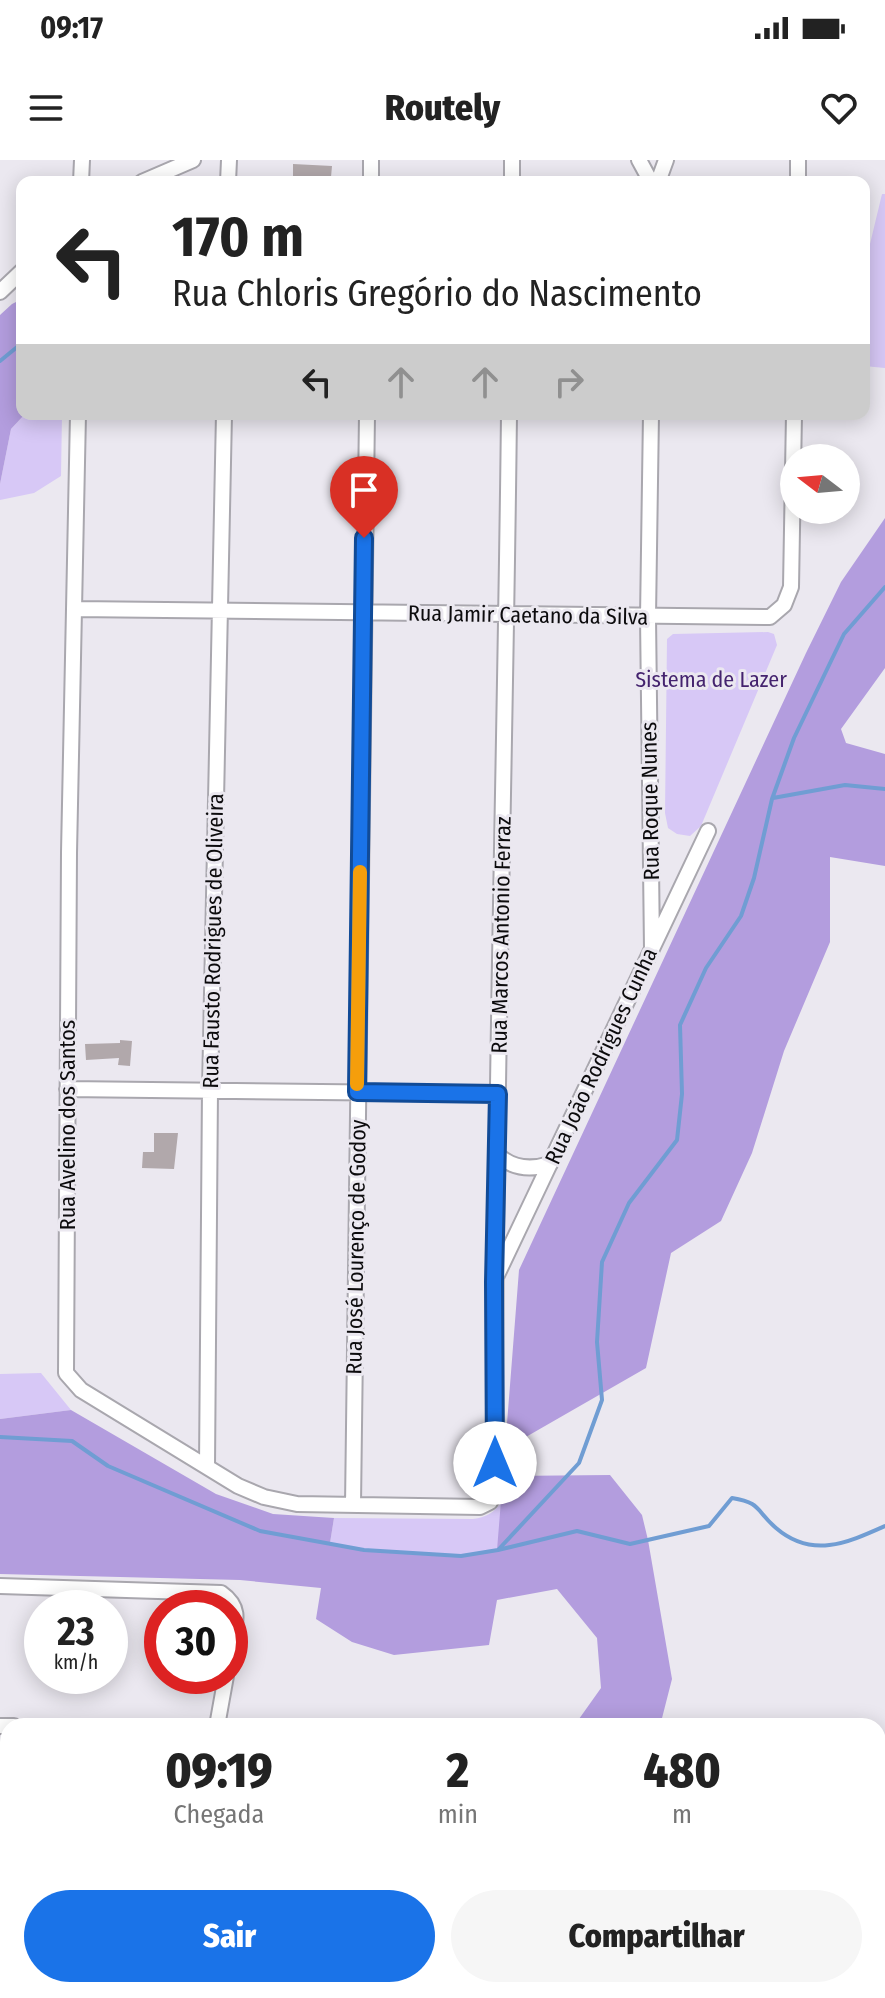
<!DOCTYPE html>
<html lang="pt">
<head>
<meta charset="utf-8">
<style>
  body { margin:0; font-family:"Fira Sans Condensed",sans-serif; background:#f6f6f6; color:#222; height:100vh; display:flex; flex-direction:column; font-size:30px; white-space:nowrap }
  * { box-sizing:border-box; margin:0 }
  p { font-size:26px; color:#767676 }
  .icon { flex:none; width:44px; height:44px; fill:none; stroke:currentColor; stroke-width:2; stroke-linecap:round; stroke-linejoin:round }
  .map { position:relative; flex:1; overflow:hidden }
  .drawer { position:absolute; left:0px; top:1558px; width:886px; height:280px; display:flex; flex-direction:column; background:#fff; border-radius:24px 24px 0 0; box-shadow:0 4px 20px #0003 }
  .drawer>* { flex:none }
  .banner { position:absolute; left:16px; top:16px; width:854px; height:244px; border-radius:16px; box-shadow:0 4px 20px #0003; background:#fff; color:#222; overflow:hidden }
  .needle { width:52px; rotate:286deg }
  .buttons { position:absolute; left:780px; top:284px; display:grid; gap:16px }
  .buttons a { display:grid; place-items:center; width:80px; height:80px; border-radius:50%; background:#fff; box-shadow:0 4px 20px #0003; font-size:40px }
  .speed { position:absolute; left:24px; top:1430px; display:flex; gap:16px; font-size:40px; font-weight:700; text-align:center }
  .speed>* { display:grid; place-content:center; width:104px; height:104px; border-radius:50%; background:#fff; box-shadow:0 4px 20px #0003; line-height:1 }
  .speed small { font-size:20px; font-weight:400 }
  .speed .limit { border:12px solid #d22; background:#fff; color:#111 }
  .pin { position:absolute; display:grid; place-items:center; width:68px; height:68px; color:#fff; margin:-82px -34px; border-radius:50% 50% 50% 0; rotate:-45deg; box-shadow:0 0 8px #0007 }
  .pin .icon { rotate:45deg }
  .me { position:absolute; width:88px; margin:-44px; rotate:0deg; stroke-linejoin:round; filter:drop-shadow(0 0 6px #0008) }
  .turn { display:flex; align-items:center; gap:28px; height:168px; padding:0 24px; font-size:36px }
  .turn .icon { width:104px; height:104px; stroke-width:2.5 }
  .turn b { display:block; font-size:56px; line-height:68px }
  .lanes { display:flex; align-items:center; height:76px; padding:0 24px; background:#0003; justify-content:center; gap:40px; direction:ltr }
  .lanes .off { opacity:.35 }
  .eta { display:flex; justify-content:space-evenly; align-items:center; height:136px; text-align:center }
  .eta b { font-size:48px; font-weight:800; line-height:56px }
  .button { display:flex; gap:16px; margin-top:auto; padding:16px 24px }
  .button a { flex:1; height:92px; border-radius:48px; background:#1a73e8; color:#fff; font-size:32px; font-weight:800; line-height:92px; text-align:center }
  .button a+a { background:#f6f6f6; color:#222 }
  .status { display:flex; justify-content:space-between; align-items:center; height:56px; padding:0 40px; background:#fff; direction:ltr }
  .status svg { height:22px; fill:currentColor }
  header { display:flex; justify-content:space-between; align-items:center; height:104px; padding:0 24px; background:#fff; font-size:36px; font-weight:800 }
  .map>svg:first-child { display:block }
</style>
</head>
<body>
<div class="status"><b>09:17</b><svg viewBox="0 0 49 12"><path d="M0 12V9h3v3zM5 12V6h3v6zM10 12V3h3v9zM15 12V0h3v12zM26 1h20v11H26zM47 4h2v5h-2z"/></svg></div>
<header><svg class="icon" aria-label="menu" viewBox="0 0 24 24"><path d="M4 6h16M4 12h16M4 18h16"/></svg>Routely<svg class="icon" aria-label="heart" viewBox="0 0 24 24"><path d="M12 20l-8-8c-3-5 5-10 8-4 3-6 11-1 8 4z"/></svg></header>
<div class="map">
<svg width="885" height="1838" viewBox="0 0 885 1838">
  <rect width="100%" height="100%" fill="#ebe8f0"/>
  <path fill="#d7c8f6" d="M882,34H885V208L864,206V109Z
    M25,254H62L61,316L34,333L0,340V324L11,269Z
    M768,472L774,474L777,485L701,666L690,676L677,674L668,668L665,653L667,479L673,474Z
    M41,1213L71,1250L0,1259V1214Z
    M502,1341L498,1390C443,1399 385,1395 330,1383L334,1358L473,1359C487,1357 494,1353 502,1341Z"/>
  <path fill="#b39dde" d="M22,139V254H25L11,269L0,324V155L12,144Z
    M885,358V508L841,569L846,583L885,594V706L830,697V782L784,891L752,993L721,1061L671,1093L646,1208L505,1289L519,1110L806,493L841,422Z
    M71,1250L216,1334L273,1354L334,1358L330,1383C384,1395 443,1399 497,1390L503,1316L610,1315L642,1355L648,1380L672,1519L660,1566H574L601,1528L597,1478L557,1429L497,1440L489,1485L394,1495L352,1482L316,1459L321,1428L240,1420L0,1414V1259Z
    M885,1673V1819L878,1818V1674Z"/>
  <g fill="none" stroke-linecap="round" stroke-linejoin="round">
    <path stroke="#709dd3" stroke-width="4" d="M0,201L22,183
      M773,638L845,625L885,629
      M0,1277L72,1281L108,1306L260,1371L364,1390L461,1396L498,1390L577,1371L630,1384L709,1366L732,1338C762,1343 755,1350 776,1368C812,1399 847,1383 885,1366
      M498,1390L579,1303L602,1240L597,1182L602,1102L629,1043L677,980L682,934L680,865L706,808L741,756L754,718L772,639L794,578L844,474L885,427"/>
  </g>
  <path fill="#b1a8ab" d="M293,4L332,6L331,17L293,16Z
    M120,880L132,881L130,906L118,905L119,898L86,900L85,884L120,883Z
    M154,973H178L174,1009L142,1008L143,992H154Z"/>
  <g fill="none" stroke-linecap="round" stroke-linejoin="round">
    <defs>
      <path id="street" d="M639,0L651,22
        M81,22L82,0
        M142,22L193,0
        M228,22L229,0
        M371,22V0
        M512,22V0
        M658,22L666,0
        M798,22V0
        M0,132L22,111
        M78,254L69,693L66,1213L81,1230L238,1326L264,1337L297,1344L480,1347L490,1342L495,1333C494,973 505,614 509,254
        M651,254L648,457L652,789
        M75,449L770,457L784,445L791,427L794,254
        M67,929L498,934
        M499,996C514,1009 531,1010 550,1004
        M497,1115L708,671
        M207,1307L210,930L224,254
        M353,1345L367,254
        M0,1426L221,1433C244,1449 234,1466 230,1490
        M0,1566H14
        M217,1566L226,1516
        M0,1705L8,1706
        M766,1830L848,1838
        M167,1838L169,1830"/>
    </defs>
    <use href="#street" stroke="#a9a7ae" stroke-width="18"/>
    <use href="#street" stroke="#fff" stroke-width="14"/>
  </g>
  <g fill="none" stroke-linecap="round" stroke-linejoin="round">
    <defs>
      <path id="route" d="M364,378L357,932L498,934L494,1122L495,1303"/>
    </defs>
    <use href="#route" stroke="#114b97" stroke-width="20"/>
    <use href="#route" stroke="#1a73e8" stroke-width="14"/>
    <path stroke="#f59e0b" stroke-width="14" d="M357,924L360,712"/>
  </g>
  <g text-anchor="middle" dominant-baseline="central" stroke-width="6" stroke-linejoin="round" paint-order="stroke">
    <g font-size="22" fill="#0c0b0d" stroke="#ebe8f0">
      <text transform="translate(528 455) rotate(1)">Rua Jamir Caetano da Silva</text>
      <text transform="translate(650 641) rotate(-91)">Rua Roque Nunes</text>
      <text transform="translate(501 775) rotate(-89)">Rua Marcos Antonio Ferraz</text>
      <text transform="translate(213 781) rotate(-89)">Rua Fausto Rodrigues de Oliveira</text>
      <text transform="translate(601 896) rotate(-65)">Rua João Rodrigues Cunha</text>
      <text transform="translate(67 965) rotate(-90)">Rua Avelino dos Santos</text>
      <text transform="translate(356 1087) rotate(-89)">Rua José Lourenço de Godoy</text>
    </g>
    <g font-size="22" fill="#44236e" stroke="#ebe8f0">
      <text x="711" y="519">Sistema de Lazer</text>
    </g>
  </g>
</svg>
<div class="buttons">
<a><svg class="needle" viewBox="-14 -14 28 28"><path d="M0-13l5 13h-10z" fill="#e53935"/><path d="M0 13l5-13h-10z" fill="#767676"/></svg></a>
</div>
<div class="speed"><div>23<small>km/h</small></div><div class="limit">30</div></div>
<div class="pin" style="left:364px;top:378px;background:#d93025"><svg class="icon" aria-label="arrive" viewBox="0 0 24 24"><path d="M6 21V4h12l-3 4 3 4H6"/></svg></div>
<svg class="me" style="left:495px;top:1303px" viewBox="-20 -20 40 40"><circle r="19" fill="#fff"/><path d="M0-13L10 11 0 6-10 11z" fill="#1a73e8"/></svg>
<div class="banner">
<div class="turn"><svg class="icon" aria-label="left" viewBox="0 0 24 24"><path d="M17 20v-9H6M10 6l-5 5 5 5"/></svg><div><b>170 m</b>Rua Chloris Gregório do Nascimento</div></div>
<div class="lanes"><svg class="icon" aria-label="left" viewBox="0 0 24 24"><path d="M17 20v-9H6M10 6l-5 5 5 5"/></svg><svg class="icon off" aria-label="ahead" viewBox="0 0 24 24"><path d="M12 20V5M6 11l6-6 6 6"/></svg><svg class="icon off" aria-label="ahead" viewBox="0 0 24 24"><path d="M12 20V5M6 11l6-6 6 6"/></svg><svg class="icon off" aria-label="right" viewBox="0 0 24 24"><path d="M7 20v-9h11M14 6l5 5-5 5"/></svg></div>
</div>
<section class="drawer">
<div class="eta">
<div><b>09:19</b><p>Chegada</p></div>
<div><b>2</b><p>min</p></div>
<div><b>480</b><p>m</p></div>
</div>
<div class="button"><a>Sair</a><a>Compartilhar</a></div>
</section>
</div>
</body>
</html>
